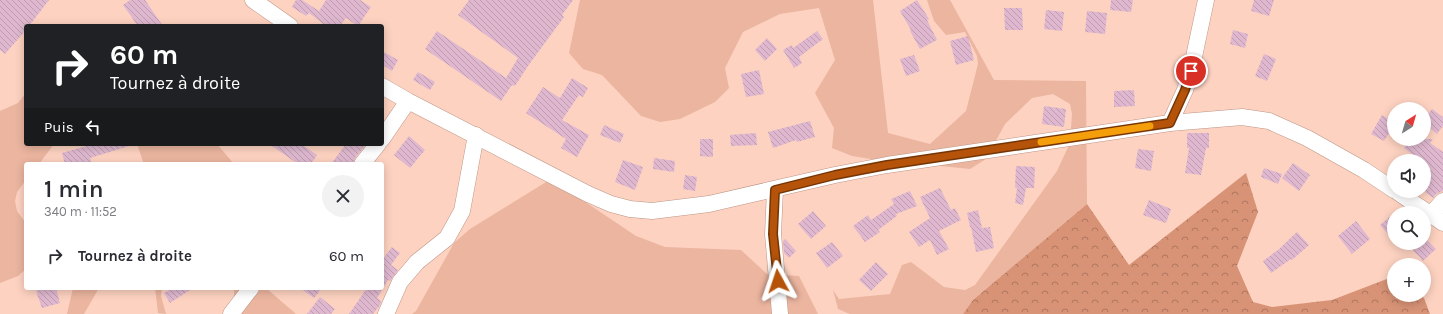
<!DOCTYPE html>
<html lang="fr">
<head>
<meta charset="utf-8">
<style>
  body { margin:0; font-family:Karla,sans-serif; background:#f2f2f3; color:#2b2b33; height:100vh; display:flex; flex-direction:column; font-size:15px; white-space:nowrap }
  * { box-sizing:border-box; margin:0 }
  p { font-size:13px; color:#7c7c81 }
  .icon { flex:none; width:22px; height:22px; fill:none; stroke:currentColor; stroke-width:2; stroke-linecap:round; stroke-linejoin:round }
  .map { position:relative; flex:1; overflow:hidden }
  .side { position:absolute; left:24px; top:162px; width:360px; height:128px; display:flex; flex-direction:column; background:#fff; border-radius:4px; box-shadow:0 2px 10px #0003 }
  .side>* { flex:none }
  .top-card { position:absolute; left:24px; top:24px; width:360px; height:122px; border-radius:4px; box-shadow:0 2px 10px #0003; background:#202124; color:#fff; overflow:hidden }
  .needle { width:26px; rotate:37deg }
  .buttons { position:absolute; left:1387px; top:102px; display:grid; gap:8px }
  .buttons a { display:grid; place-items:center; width:44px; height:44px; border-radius:50%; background:#fff; box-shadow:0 2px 10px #0003; font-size:20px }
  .pin { position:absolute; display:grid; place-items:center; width:34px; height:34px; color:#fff; margin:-17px; border:2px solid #fff; border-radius:50%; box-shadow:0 1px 4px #0007 }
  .me { position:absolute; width:44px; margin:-22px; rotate:355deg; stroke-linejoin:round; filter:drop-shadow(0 0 3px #0008) }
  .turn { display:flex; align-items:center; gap:14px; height:84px; padding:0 20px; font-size:18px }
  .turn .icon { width:52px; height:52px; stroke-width:2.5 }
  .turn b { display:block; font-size:28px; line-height:34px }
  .then { display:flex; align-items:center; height:38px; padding:0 20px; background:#0003; gap:8px; font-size:15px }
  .round { display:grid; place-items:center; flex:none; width:42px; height:42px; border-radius:21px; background:#f2f2f3 }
  .overview { display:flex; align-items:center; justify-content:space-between; height:68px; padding:0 20px }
  h1 { font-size:24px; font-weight:600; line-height:30px }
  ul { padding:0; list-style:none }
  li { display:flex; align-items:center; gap:12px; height:52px; padding:0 20px }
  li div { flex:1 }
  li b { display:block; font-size:15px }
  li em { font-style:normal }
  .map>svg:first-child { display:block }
</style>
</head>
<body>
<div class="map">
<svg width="1443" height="314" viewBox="0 0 1443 314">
  <defs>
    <pattern id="forest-crowns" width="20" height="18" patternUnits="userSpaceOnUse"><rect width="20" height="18" fill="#d89376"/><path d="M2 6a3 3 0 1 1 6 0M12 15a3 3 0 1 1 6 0" fill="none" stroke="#af765f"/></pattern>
    <pattern id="building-back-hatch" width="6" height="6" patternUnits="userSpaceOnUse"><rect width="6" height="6" fill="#dfb8cf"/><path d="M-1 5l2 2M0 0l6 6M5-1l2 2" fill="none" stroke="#bf9db0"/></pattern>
  </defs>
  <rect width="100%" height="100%" fill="#fdd2c1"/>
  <path fill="#ebb59f" d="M580,0H873L888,133L930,144L966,111L978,64L977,56L965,32L946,35L934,21L927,0H950L994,80L1086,81L1087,204L973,300L963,314H850L838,309L833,290L839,299L890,294L902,265L911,262L944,287L965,290L975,285L1057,171L1070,143L1072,114L1070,104L1053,94L1032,98L1005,124L986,159L970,169L871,159L852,156L832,148L834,128L815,93L835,60L819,8L780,14L743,32L725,68L729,88L715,102L680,119L660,122L641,116L602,75L583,69L569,53Z
    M26,93V144H54L39,164H26V180L17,192L15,201L17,211L26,223V269L18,276L0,283V111L18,103Z
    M137,144H217L234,164H144Z
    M551,179L636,236L665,247L741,250L767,274L799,276L818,314H412L416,311L454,243L470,229Z
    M73,288H99L84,314H67Z
    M155,288H162L161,296L166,314L158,313Z
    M234,288H266L296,314H234Z"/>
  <path fill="url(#forest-crowns)" d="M1246,173L1258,212L1237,266L1253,302L1272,307L1332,300L1392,277L1394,278V295H1420L1424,298L1430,314H963L973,300L1087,204L1129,265Z"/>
  <path fill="url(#building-back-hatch)" d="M0,0H49L29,26H26V30L5,54L0,50Z
    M130,0H145L163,26H138L123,5Z
    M296,0H302L319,11L326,0H360L371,7L358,26L346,18L340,26H326L309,13L306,16L292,7Z
    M469,0H573L562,15L564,17L528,66L515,86L512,85L501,101L425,49L437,31L506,78L518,58L458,15Z
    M917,0L929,19L927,20L937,40L920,49L910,31L911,30L900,11Z
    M1111,0H1133L1131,12L1110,10Z
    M1254,0H1274L1269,16L1251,11Z
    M1004,8H1022L1023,30H1005Z
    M1046,10L1064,12L1062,31L1044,29Z
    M1087,11L1107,13L1105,34L1085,32Z
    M1233,30L1248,34L1245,48L1230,44Z
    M817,31L823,39L799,57L802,63L794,68L783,50L792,45L793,48Z
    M968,36L974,60L956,65L950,41Z
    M767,38L777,49L765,61L755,50Z
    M382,51L398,60L392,71L382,65Z
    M1264,54L1276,59L1267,81L1255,76Z
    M914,55L920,71L906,76L900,59Z
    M759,70L764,94L746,97L741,74Z
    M418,72L435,82L430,90L413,80Z
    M572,78L588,88L583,97L579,95L562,120L589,135L577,157L561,148L566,139L526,113L543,87L560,98Z
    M1134,90L1135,106L1114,107V91Z
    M1044,106L1066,109L1064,127L1042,124Z
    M1432,109L1443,117V126L1437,134L1424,123V119Z
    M1382,115L1394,123V125L1384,141L1371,134Z
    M810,121L815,137L797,142L796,140L773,148L768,132Z
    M604,125L624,134L620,143L600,135Z
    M756,133L757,145L731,146L730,135Z
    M1187,133H1209V148H1206L1201,175L1185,173L1189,148H1187Z
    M409,136L425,150L410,168L394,155Z
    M700,139H713V157L700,156Z
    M1411,139H1433L1430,143L1443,152V191L1436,194L1433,198L1425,192L1427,188L1424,186V179L1431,169L1424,164V161H1421L1404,148Z
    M94,144H129V146L90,158L92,164H65L62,153Z
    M269,144H301L317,155L311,164H298Z
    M346,144H366L355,158L353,164H331Z
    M1138,149L1154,151L1151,171L1135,168Z
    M654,158L675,161L674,172L653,169Z
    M623,160L643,167L635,190L615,182Z
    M1293,163L1310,175L1299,191L1282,178Z
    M1016,166L1035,167L1034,188H1026L1023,205L1015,203L1017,188L1015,187Z
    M1264,168L1282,174L1278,184L1261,177Z
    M685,175L697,177L695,191L683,189Z
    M940,188L951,210L955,208L961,220L939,231L949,249L937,255L930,240L919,247L909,232L930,218L920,197Z
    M910,191L917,206L896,214L897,216L878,230L880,232L865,242L853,226L868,215L871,220L894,204L891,199Z
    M1149,200L1171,209L1166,223L1143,215Z
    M978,210L982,228L990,227L994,248L976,252L971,227H970L967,213Z
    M813,211L826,226L811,239L798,224Z
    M1394,213V241L1380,225Z
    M1356,221L1370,239L1352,254L1338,236Z
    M1297,232L1309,245L1292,260L1291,259L1271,273L1263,261L1278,250Z
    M1424,237L1436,249L1423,261L1406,243H1424Z
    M785,239L796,251L789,258L784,253L783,241Z
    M832,242L843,256L827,268L816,253Z
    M392,247L400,253L391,265L398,270L390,281L388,280L377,298L381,301L380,305L373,314H349L367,288H382V260Z
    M876,262L888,274L871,291L859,280Z
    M45,288H56L60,303L42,308L36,291Z
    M173,288H193L170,303L164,293Z
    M300,288H322L314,298Z
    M320,297L335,309L331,314H307Z"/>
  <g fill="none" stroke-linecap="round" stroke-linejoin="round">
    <defs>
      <path id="minor" d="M253,0L290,26
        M382,86L408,101L588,194L611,204L630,209L652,211L709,204L835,175L887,165L1170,123L1242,117L1269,121L1307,138L1364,170L1394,190
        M1170,123L1185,90L1191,71L1206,0
        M382,139L408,101
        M362,164L378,144
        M775,190L773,234L780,314
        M1396,191L1443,223
        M1431,214L1443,201
        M231,314L251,288
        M386,314L400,282L417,262L447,238L462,211L476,135"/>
    </defs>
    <use href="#minor" stroke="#bd9585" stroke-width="17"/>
    <use href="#minor" stroke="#fff" stroke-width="16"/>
  </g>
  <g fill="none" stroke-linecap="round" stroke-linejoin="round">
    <defs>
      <path id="route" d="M778,281L773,234L775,190L835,175L887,165L1170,123L1185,90L1191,71"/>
    </defs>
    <use href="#route" stroke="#753606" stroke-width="10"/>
    <use href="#route" stroke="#b45309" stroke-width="7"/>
    <path stroke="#f59e0b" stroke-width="7" d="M1041,142L1150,126"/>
  </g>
</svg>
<div class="buttons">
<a><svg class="needle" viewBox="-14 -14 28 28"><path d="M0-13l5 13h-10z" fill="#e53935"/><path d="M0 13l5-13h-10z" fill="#7c7c81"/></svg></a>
<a><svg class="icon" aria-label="sound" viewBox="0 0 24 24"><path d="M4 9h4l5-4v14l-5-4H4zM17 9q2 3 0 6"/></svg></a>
<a><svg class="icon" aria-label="search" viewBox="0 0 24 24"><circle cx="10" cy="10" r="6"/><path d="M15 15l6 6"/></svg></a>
<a>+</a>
</div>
<div class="pin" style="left:1191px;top:71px;background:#d93025"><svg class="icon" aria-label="arrive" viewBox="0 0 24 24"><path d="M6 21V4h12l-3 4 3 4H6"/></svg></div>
<svg class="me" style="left:778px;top:281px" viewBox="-20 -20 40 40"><path d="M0-17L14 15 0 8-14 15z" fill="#b45309" stroke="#fff" stroke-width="4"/></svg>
<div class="top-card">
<div class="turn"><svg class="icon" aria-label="right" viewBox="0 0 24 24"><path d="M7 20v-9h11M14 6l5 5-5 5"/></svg><div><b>60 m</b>Tournez à droite</div></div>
<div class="then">Puis<svg class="icon" aria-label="left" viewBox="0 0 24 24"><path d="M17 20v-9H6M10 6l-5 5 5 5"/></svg></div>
</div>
<section class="side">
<div class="overview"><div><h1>1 min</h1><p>340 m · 11:52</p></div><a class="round"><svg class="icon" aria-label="close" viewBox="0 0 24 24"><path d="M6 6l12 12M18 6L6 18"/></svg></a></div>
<ul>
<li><svg class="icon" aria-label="right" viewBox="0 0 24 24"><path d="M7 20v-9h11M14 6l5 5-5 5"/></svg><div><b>Tournez à droite</b></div><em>60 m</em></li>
</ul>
</section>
</div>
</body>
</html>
